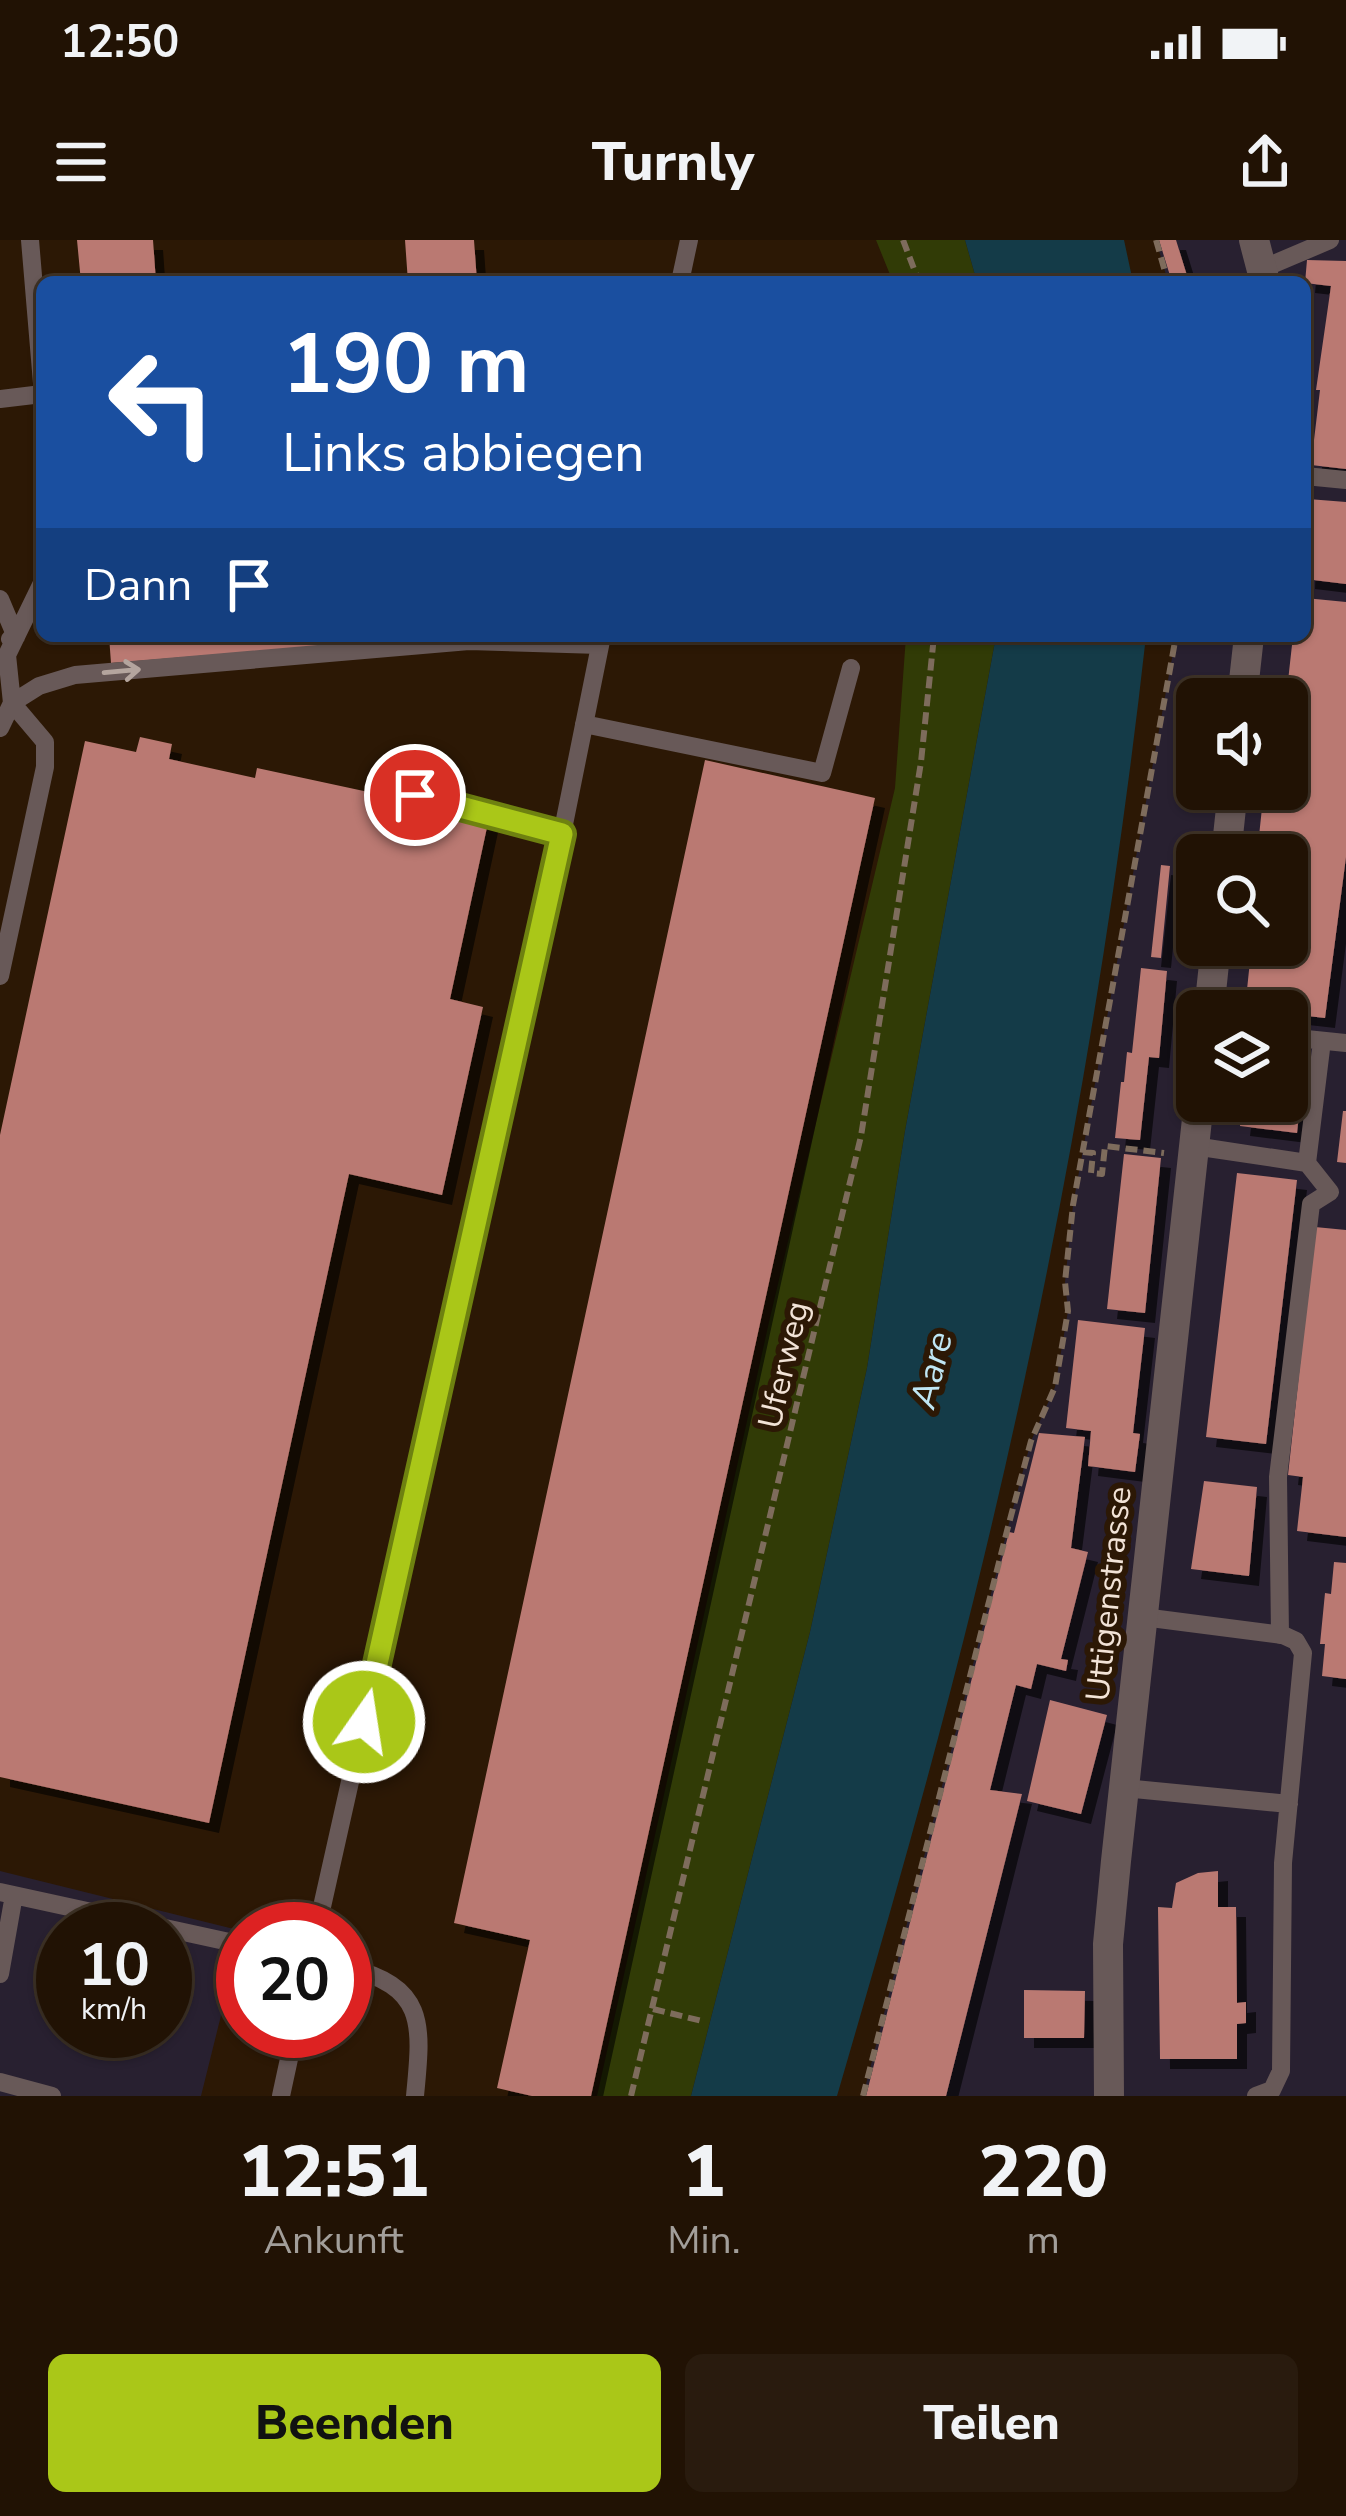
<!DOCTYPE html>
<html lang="de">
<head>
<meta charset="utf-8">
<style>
  body { margin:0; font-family:"Nunito Sans",sans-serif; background:#291b0e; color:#f1f3f6; height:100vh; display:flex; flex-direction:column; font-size:45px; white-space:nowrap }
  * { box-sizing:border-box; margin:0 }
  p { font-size:39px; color:#a29e9a }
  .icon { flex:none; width:66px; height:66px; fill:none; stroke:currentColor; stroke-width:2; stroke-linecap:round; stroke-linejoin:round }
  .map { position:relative; height:1856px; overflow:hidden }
  .side { display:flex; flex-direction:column; background:#211204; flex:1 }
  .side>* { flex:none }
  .banner { position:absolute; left:36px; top:36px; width:1275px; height:366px; border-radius:18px; box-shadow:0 3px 9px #0004,0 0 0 3px #3e3226; background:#1a4fa0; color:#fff; overflow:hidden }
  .tools { position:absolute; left:1176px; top:438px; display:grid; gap:24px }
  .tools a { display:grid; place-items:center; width:132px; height:132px; border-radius:18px; background:#211204; box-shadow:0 3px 9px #0004,0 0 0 3px #3e3226; font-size:60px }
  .speed { position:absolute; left:36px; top:1662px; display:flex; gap:24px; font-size:60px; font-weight:700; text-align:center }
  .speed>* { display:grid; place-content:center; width:156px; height:156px; border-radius:50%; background:#211204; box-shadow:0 3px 9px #0004,0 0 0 3px #3e3226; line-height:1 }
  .speed small { font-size:30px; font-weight:400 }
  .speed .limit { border:18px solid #d22; background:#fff; color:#111 }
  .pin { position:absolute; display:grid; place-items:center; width:102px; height:102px; color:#fff; margin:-51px; border:6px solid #fff; border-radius:50%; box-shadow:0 3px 12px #0007 }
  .me { position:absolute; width:132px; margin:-66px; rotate:13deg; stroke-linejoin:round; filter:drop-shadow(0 0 9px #0008) }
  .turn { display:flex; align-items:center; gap:42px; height:252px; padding:0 48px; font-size:54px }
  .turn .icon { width:156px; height:156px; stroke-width:2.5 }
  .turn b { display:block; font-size:84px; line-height:102px }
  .then { display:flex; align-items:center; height:114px; padding:0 48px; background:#0003; gap:24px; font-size:45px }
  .eta { display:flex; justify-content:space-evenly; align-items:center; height:204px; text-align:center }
  .eta b { font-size:72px; font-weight:800; line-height:84px }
  .action { display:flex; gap:24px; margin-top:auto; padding:24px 48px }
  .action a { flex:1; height:138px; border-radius:18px; background:#aac718; color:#111; font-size:48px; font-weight:800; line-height:138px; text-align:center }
  .action a+a { background:#291b0e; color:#f1f3f6 }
  .status { display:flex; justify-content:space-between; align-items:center; height:84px; padding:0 60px; background:#211204; direction:ltr }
  .status svg { height:33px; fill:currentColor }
  header { display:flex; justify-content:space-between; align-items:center; height:156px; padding:0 48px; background:#211204; font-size:54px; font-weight:800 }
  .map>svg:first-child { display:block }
</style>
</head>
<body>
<div class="status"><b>12:50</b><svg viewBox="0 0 49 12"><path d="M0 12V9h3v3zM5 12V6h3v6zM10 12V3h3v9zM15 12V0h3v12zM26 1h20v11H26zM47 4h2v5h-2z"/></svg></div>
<header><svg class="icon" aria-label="menu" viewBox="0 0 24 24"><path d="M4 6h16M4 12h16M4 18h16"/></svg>Turnly<svg class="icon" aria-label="share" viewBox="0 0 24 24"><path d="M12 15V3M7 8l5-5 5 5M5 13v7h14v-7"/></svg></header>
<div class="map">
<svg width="1346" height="1856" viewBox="0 0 1346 1856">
  <defs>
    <filter id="shadow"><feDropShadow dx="10" dy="10" stdDeviation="0" flood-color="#0009"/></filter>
  </defs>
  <rect width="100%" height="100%" fill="#2c1805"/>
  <path fill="#282030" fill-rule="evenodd" d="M1156,0H1346V1856H863L1008,1287L1031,1201L1055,1147L1068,1071L1065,1042L1073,965L1176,396H1305V42H1168ZM1197,459H1287V549H1197ZM1197,615H1287V705H1197ZM1197,771H1287V861H1197Z
    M0,1631L242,1691L201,1856H0ZM63,1689H165V1791H63Z"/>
  <path fill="#313b06" d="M876,0H965L977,42H893Z
    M906,396H996L905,891L867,1128L810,1392L691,1856H597L769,1082L895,548Z"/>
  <path fill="#143b48" d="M965,0H1124L1133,42H977Z
    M996,396H1146C1110,719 1052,1042 974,1358C933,1525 885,1691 837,1856H691L810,1392L867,1128L905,891Z"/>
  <path fill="#ba7972" filter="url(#shadow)" d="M77,0H153L156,42H81Z
    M405,0H474L477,42H408Z
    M1159,0H1176L1189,42H1172Z
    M1307,20L1346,21V229L1311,225L1320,150H1316L1331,46L1305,43Z
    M1308,259L1346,262V344L1305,339Z
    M1305,358L1346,362V617L1325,778L1245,769L1251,711H1247V705H1287V615H1257L1264,549H1287L1286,459L1293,396H1305Z
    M109,396H408V399L111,423Z
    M140,497L172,504L169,519L255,538L257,528L489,578L450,759L483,767L442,955L349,934L209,1583L0,1537V895L85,501L136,512Z
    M705,520L875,558L591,1856H532L497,1848L530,1700L454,1683Z
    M1161,625L1170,626L1161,718L1151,717Z
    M1141,728L1167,731L1159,818L1149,817L1140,900L1115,898L1121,842H1124L1127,812L1132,813Z
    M1287,809L1306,811L1297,893L1240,886L1243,861H1287Z
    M1343,871H1346V923L1337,922Z
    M1124,914L1161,918L1145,1073L1107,1069Z
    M1237,933L1297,940L1266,1204L1206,1197Z
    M1315,987L1346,990V1297L1297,1291L1303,1237L1288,1235Z
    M1078,1080L1145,1088L1133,1193L1140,1194L1135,1232L1088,1226L1091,1191L1066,1188Z
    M1039,1193L1085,1197L1071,1308L1088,1312L1061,1419L1068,1420L1066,1431L1037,1424L1031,1449L1016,1445L990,1550L1022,1554L946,1856H866L1009,1292L1014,1293Z
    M1204,1241L1257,1247L1249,1336L1191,1329Z
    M1334,1322L1346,1323V1439L1322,1436L1325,1404H1320L1325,1353L1331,1354Z
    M1050,1460L1107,1475L1081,1574L1027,1561Z
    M1218,1631V1667H1236L1237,1763L1246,1762V1783L1237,1784V1819H1160L1158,1667L1172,1668L1176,1643L1198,1633Z
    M1024,1750L1085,1751L1084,1798H1024Z"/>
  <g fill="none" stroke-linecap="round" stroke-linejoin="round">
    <path stroke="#7e6c5c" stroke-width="6" stroke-dasharray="12 6" stroke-linecap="butt" d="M903,0L919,42
      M1156,0L1168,42
      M1083,912L1093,913L1091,933L1102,934L1105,906L1164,913
      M653,1769L702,1781
      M631,1856L861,896L921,522L934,396
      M863,1856L1008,1287L1031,1201L1055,1147L1068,1071L1065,1042L1073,965L1176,396"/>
    <path stroke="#685958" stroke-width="18" d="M30,0L42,143
      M1262,29L1330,0
      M680,42L689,0
      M0,159L42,154
      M1305,236L1346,240
      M0,359L16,397L10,399
      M584,484L822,533L851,428
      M0,488L12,463L7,415L42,343
      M415,555L562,594
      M0,736L45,527V502L12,463L39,446L75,435L469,401L600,405
      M1287,797L1346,803
      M1194,906L1307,923L1330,952L1311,964L1278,1237L1280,1395
      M1307,923L1322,801
      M1143,1377L1283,1395L1296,1401L1303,1413L1283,1623L1281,1831L1272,1850L1256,1856
      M1124,1548L1289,1564
      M0,1652L243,1705
      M317,1689L558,614L602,396
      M345,1727C427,1746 422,1784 415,1856
      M0,1734L14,1655
      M0,1842L52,1856
      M281,1856L295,1791"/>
    <path stroke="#685958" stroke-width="30" d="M1254,0L1265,42
      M1242,459L1249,396
      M1226,615L1233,549
      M1209,771L1216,705
      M1109,1856L1108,1704L1116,1621L1199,861"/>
  </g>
  <defs><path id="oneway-shaft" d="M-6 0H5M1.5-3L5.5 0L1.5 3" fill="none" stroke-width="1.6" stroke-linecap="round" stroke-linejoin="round" transform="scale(3)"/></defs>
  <use stroke="#b4a59e" href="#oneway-shaft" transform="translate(122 431) rotate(-5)"/>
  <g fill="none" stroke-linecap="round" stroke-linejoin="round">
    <defs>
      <path id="route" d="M364,1482L562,594L415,555"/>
    </defs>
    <use href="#route" stroke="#6e8110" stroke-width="30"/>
    <use href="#route" stroke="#aac718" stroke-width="21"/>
  </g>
  <g text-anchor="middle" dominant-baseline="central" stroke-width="12" stroke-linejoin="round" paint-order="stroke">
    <g font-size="33" fill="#f2e3d7" stroke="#2c1805">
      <text transform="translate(784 1125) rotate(-77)">Uferweg</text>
      <text transform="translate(1109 1354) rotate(-84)">Uttigenstrasse</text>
    </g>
    <g font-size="36" font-style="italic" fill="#c0e7f5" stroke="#2c1805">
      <text transform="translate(932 1130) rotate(-76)">Aare</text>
    </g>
  </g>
</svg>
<div class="tools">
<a><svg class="icon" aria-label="sound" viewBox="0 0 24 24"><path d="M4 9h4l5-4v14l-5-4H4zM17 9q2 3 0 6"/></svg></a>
<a><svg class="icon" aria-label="search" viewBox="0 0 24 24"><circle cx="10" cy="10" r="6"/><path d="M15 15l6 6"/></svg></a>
<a><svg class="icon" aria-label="layers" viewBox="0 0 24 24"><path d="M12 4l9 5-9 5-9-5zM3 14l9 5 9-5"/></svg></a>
</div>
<div class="speed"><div>10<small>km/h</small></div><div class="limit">20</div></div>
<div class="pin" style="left:415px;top:555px;background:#d93025"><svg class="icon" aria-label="arrive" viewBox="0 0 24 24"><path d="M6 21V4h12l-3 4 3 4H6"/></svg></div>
<svg class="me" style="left:364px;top:1482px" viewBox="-20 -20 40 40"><circle r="17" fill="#aac718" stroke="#fff" stroke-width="3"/><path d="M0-11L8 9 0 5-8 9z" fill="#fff"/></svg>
<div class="banner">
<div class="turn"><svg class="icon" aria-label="left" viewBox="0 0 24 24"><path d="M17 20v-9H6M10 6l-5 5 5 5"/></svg><div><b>190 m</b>Links abbiegen</div></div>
<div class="then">Dann<svg class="icon" aria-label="arrive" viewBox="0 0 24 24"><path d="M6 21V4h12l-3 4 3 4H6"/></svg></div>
</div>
</div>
<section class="side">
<div class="eta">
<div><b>12:51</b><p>Ankunft</p></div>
<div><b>1</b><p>Min.</p></div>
<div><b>220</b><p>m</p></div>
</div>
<div class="action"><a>Beenden</a><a>Teilen</a></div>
</section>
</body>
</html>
